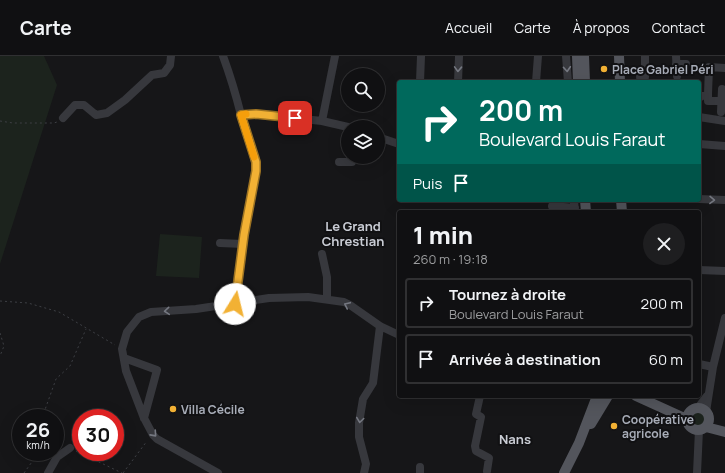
<!DOCTYPE html>
<html lang="fr">
<head>
<meta charset="utf-8">
<style>
  body { margin:0; font-family:Manrope,sans-serif; background:#1e1e20; color:#f1f3f6; height:100vh; display:flex; flex-direction:column; font-size:15px; white-space:nowrap }
  * { box-sizing:border-box; margin:0 }
  p { font-size:13px; color:#9c9d9f }
  .icon { flex:none; width:22px; height:22px; fill:none; stroke:currentColor; stroke-width:2; stroke-linecap:round; stroke-linejoin:round }
  .map { position:relative; flex:1; overflow:hidden }
  .panel { position:absolute; left:397px; top:154px; width:304px; height:188px; display:flex; flex-direction:column; background:#101012; border-radius:4px; box-shadow:0 4px 16px #0002,0 0 0 1px #303032 }
  .panel>* { flex:none }
  .top-card { position:absolute; left:397px; top:24px; width:304px; height:122px; border-radius:4px; box-shadow:0 4px 16px #0002,0 0 0 1px #303032; background:#00695c; color:#fff; overflow:hidden }
  .controls { position:absolute; left:341px; top:12px; display:grid; gap:8px }
  .controls a { display:grid; place-items:center; width:44px; height:44px; border-radius:50%; background:#101012; box-shadow:0 4px 16px #0002,0 0 0 1px #303032; font-size:20px }
  .speed { position:absolute; left:12px; top:353px; display:flex; gap:8px; font-size:20px; font-weight:700; text-align:center }
  .speed>* { display:grid; place-content:center; width:52px; height:52px; border-radius:50%; background:#101012; box-shadow:0 4px 16px #0002,0 0 0 1px #303032; line-height:1 }
  .speed small { font-size:10px; font-weight:400 }
  .speed .limit { border:6px solid #d22; background:#fff; color:#111 }
  .pin { position:absolute; display:grid; place-items:center; width:34px; height:34px; color:#fff; margin:-17px; border-radius:8px; box-shadow:0 2px 6px #0006 }
  .me { position:absolute; width:44px; margin:-22px; rotate:9deg; stroke-linejoin:round; filter:drop-shadow(0 0 3px #0008) }
  .turn { display:flex; align-items:center; gap:14px; height:84px; padding:0 16px; font-size:18px }
  .turn .icon { width:52px; height:52px; stroke-width:2.5 }
  .turn b { display:block; font-size:28px; line-height:34px }
  .then { display:flex; align-items:center; height:38px; padding:0 16px; background:#0003; gap:8px; font-size:15px }
  .round { display:grid; place-items:center; flex:none; width:42px; height:42px; border-radius:21px; background:#1e1e20 }
  .summary { display:flex; align-items:center; justify-content:space-between; height:68px; padding:0 16px }
  h1 { font-size:24px; font-weight:800; line-height:30px }
  ul { padding:0; list-style:none }
  li { display:flex; align-items:center; gap:12px; height:50px; margin:0 8px 6px; padding:0 8px; border:2px solid #303032; border-radius:4px }
  li div { flex:1 }
  li b { display:block; font-size:15px }
  li em { font-style:normal }
  header { display:flex; align-items:center; gap:24px; box-sizing:border-box; height:56px; padding:0 20px; background:#101012; border-bottom:1px solid #303032 }
  header strong { font-size:19px }
  nav { display:flex; gap:22px; margin-inline-start:auto; font-size:14px }
  .map>svg:first-child { display:block }
</style>
</head>
<body>
<header>
<strong>Carte</strong>
<nav><a>Accueil</a><a>Carte</a><a>À propos</a><a>Contact</a></nav>
</header>
<div class="map">
<svg width="725" height="417" viewBox="0 0 725 417">
  <rect width="100%" height="100%" fill="#161618"/>
  <path fill="#1c231d" d="M0,0H44L57,29L0,208Z
    M160,178L202,181L199,222L156,220Z
    M688 363a10 10 0 1 1 20 0a10 10 0 1 1-20 0Z"/>
  <g fill="none" stroke-linecap="round" stroke-linejoin="round">
    <path stroke="#3d3f44" stroke-width="1" stroke-dasharray="2 3" stroke-linecap="butt" d="M692,10H701
      M0,65L13,67H54L57,66
      M0,245L28,247L59,256L115,289
      M0,277L4,290L0,300
      M42,362L56,323L70,310L86,273
      M76,395L122,417
      M24,417L39,396
      M123,417L147,385"/>
    <path stroke="#37383d" stroke-width="8" d="M223,0C230,19 236,39 241,59C246,78 255,96 256,115L245,177L235,248
      M566,0L568,26
      M676,0L677,20
      M676,8H686
      M640,21H645V0
      M420,26L421,0
      M458,26L459,0
      M536,26L538,0
      M708,38L709,11L725,12
      M699,42L702,40L708,38V45H721
      M721,56L722,33
      M241,59L256,58L322,65L348,71
      M699,61L725,65
      M63,62L75,49H84L96,59L107,57L125,44L152,19L164,17L170,9L171,0
      M322,65L335,0
      M378,81L399,88
      M699,88L725,90
      M339,106H352L353,101
      M699,143L725,144
      M574,144L575,156
      M552,150L575,152
      M220,187L243,188
      M322,198L327,221V243
      M699,214L725,215
      M124,302L157,314L144,362
      M699,308L713,311
      M480,340L476,358L481,361L475,390L476,395L489,402L487,415
      M698,352L707,340
      M706,356L713,311L725,262
      M48,417L57,401L70,392
      M218,417L157,383L153,379L144,362L126,315L122,293L127,276L139,261L151,256L196,253L269,242L308,241L344,246L350,249L380,270L399,279
      M364,417L366,408L359,381V367L363,343L373,327L380,270
      M420,417V411
      M697,417L699,374"/>
    <path stroke="#53555c" stroke-width="10" d="M577,0L578,26
      M584,0L585,26
      M619,0L620,26
      M585,144L586,156
      M621,144L622,156
      M636,340L680,360L688,365
      M687 363a11 11 0 1 1 22 0a11 11 0 1 1-22 0Z
      M591,368L608,340
      M706,371L725,376
      M564,417L579,387L597,340"/>
  </g>
  <defs><path id="oneway-chevron" d="M-2-3.5L2.5 0L-2 3.5" fill="none" stroke-width="1.6" stroke-linecap="round" stroke-linejoin="round"/></defs>
  <g stroke="#757881">
    <use href="#oneway-chevron" transform="translate(458 13) rotate(92)"/>
    <use href="#oneway-chevron" transform="translate(567 13) rotate(86)"/>
    <use href="#oneway-chevron" transform="translate(712 144) rotate(1)"/>
    <use href="#oneway-chevron" transform="translate(347 249) rotate(-155)"/>
    <use href="#oneway-chevron" transform="translate(167 255) rotate(175)"/>
    <use href="#oneway-chevron" transform="translate(360 364) rotate(98)"/>
    <use href="#oneway-chevron" transform="translate(154 378) rotate(48)"/>
  </g>
  <g fill="none" stroke-linecap="round" stroke-linejoin="round">
    <defs>
      <path id="route" d="M235,248L244,179L256,115V106L241,59L256,58L295,62"/>
    </defs>
    <use href="#route" stroke="#9d7322" stroke-width="10"/>
    <use href="#route" stroke="#f2b134" stroke-width="7"/>
    <path stroke="#f59e0b" stroke-width="7" d="M246,58L241,59L254,101"/>
  </g>
  <g fill="#f2b134" stroke="#111113" stroke-width="1.5">
    <circle cx="604" cy="13" r="4"/>
    <circle cx="173" cy="353" r="4"/>
    <circle cx="614" cy="370" r="4"/>
  </g>
  <g text-anchor="middle" dominant-baseline="central" stroke-width="4" stroke-linejoin="round" paint-order="stroke">
    <g font-size="12" font-weight="bold" fill="#a8adb8" stroke="#111113" text-anchor="start">
      <text x="612" y="13">Place Gabriel Péri</text>
      <text x="181" y="353">Villa Cécile</text>
      <text x="622" y="363">Coopérative<tspan x="622" dy="14">agricole</tspan></text>
    </g>
    <g font-size="13" font-weight="bold" fill="#c9ccd4" stroke="#111113">
      <text x="353" y="170">Le Grand<tspan x="353" dy="15">Chrestian</tspan></text>
      <text x="515" y="383">Nans</text>
    </g>
  </g>
</svg>
<div class="controls">
<a><svg class="icon" aria-label="search" viewBox="0 0 24 24"><circle cx="10" cy="10" r="6"/><path d="M15 15l6 6"/></svg></a>
<a><svg class="icon" aria-label="layers" viewBox="0 0 24 24"><path d="M12 4l9 5-9 5-9-5zM3 14l9 5 9-5"/></svg></a>
</div>
<div class="speed"><div>26<small>km/h</small></div><div class="limit">30</div></div>
<div class="pin" style="left:295px;top:62px;background:#d93025"><svg class="icon" aria-label="arrive" viewBox="0 0 24 24"><path d="M6 21V4h12l-3 4 3 4H6"/></svg></div>
<svg class="me" style="left:235px;top:248px" viewBox="-20 -20 40 40"><circle r="19" fill="#fff"/><path d="M0-13L10 11 0 6-10 11z" fill="#f2b134"/></svg>
<div class="top-card">
<div class="turn"><svg class="icon" aria-label="right" viewBox="0 0 24 24"><path d="M7 20v-9h11M14 6l5 5-5 5"/></svg><div><b>200 m</b>Boulevard Louis Faraut</div></div>
<div class="then">Puis<svg class="icon" aria-label="arrive" viewBox="0 0 24 24"><path d="M6 21V4h12l-3 4 3 4H6"/></svg></div>
</div>
<section class="panel">
<div class="summary"><div><h1>1 min</h1><p>260 m · 19:18</p></div><a class="round"><svg class="icon" aria-label="close" viewBox="0 0 24 24"><path d="M6 6l12 12M18 6L6 18"/></svg></a></div>
<ul>
<li><svg class="icon" aria-label="right" viewBox="0 0 24 24"><path d="M7 20v-9h11M14 6l5 5-5 5"/></svg><div><b>Tournez à droite</b><p>Boulevard Louis Faraut</p></div><em>200 m</em></li>
<li><svg class="icon" aria-label="arrive" viewBox="0 0 24 24"><path d="M6 21V4h12l-3 4 3 4H6"/></svg><div><b>Arrivée à destination</b></div><em>60 m</em></li>
</ul>
</section>
</div>
</body>
</html>
